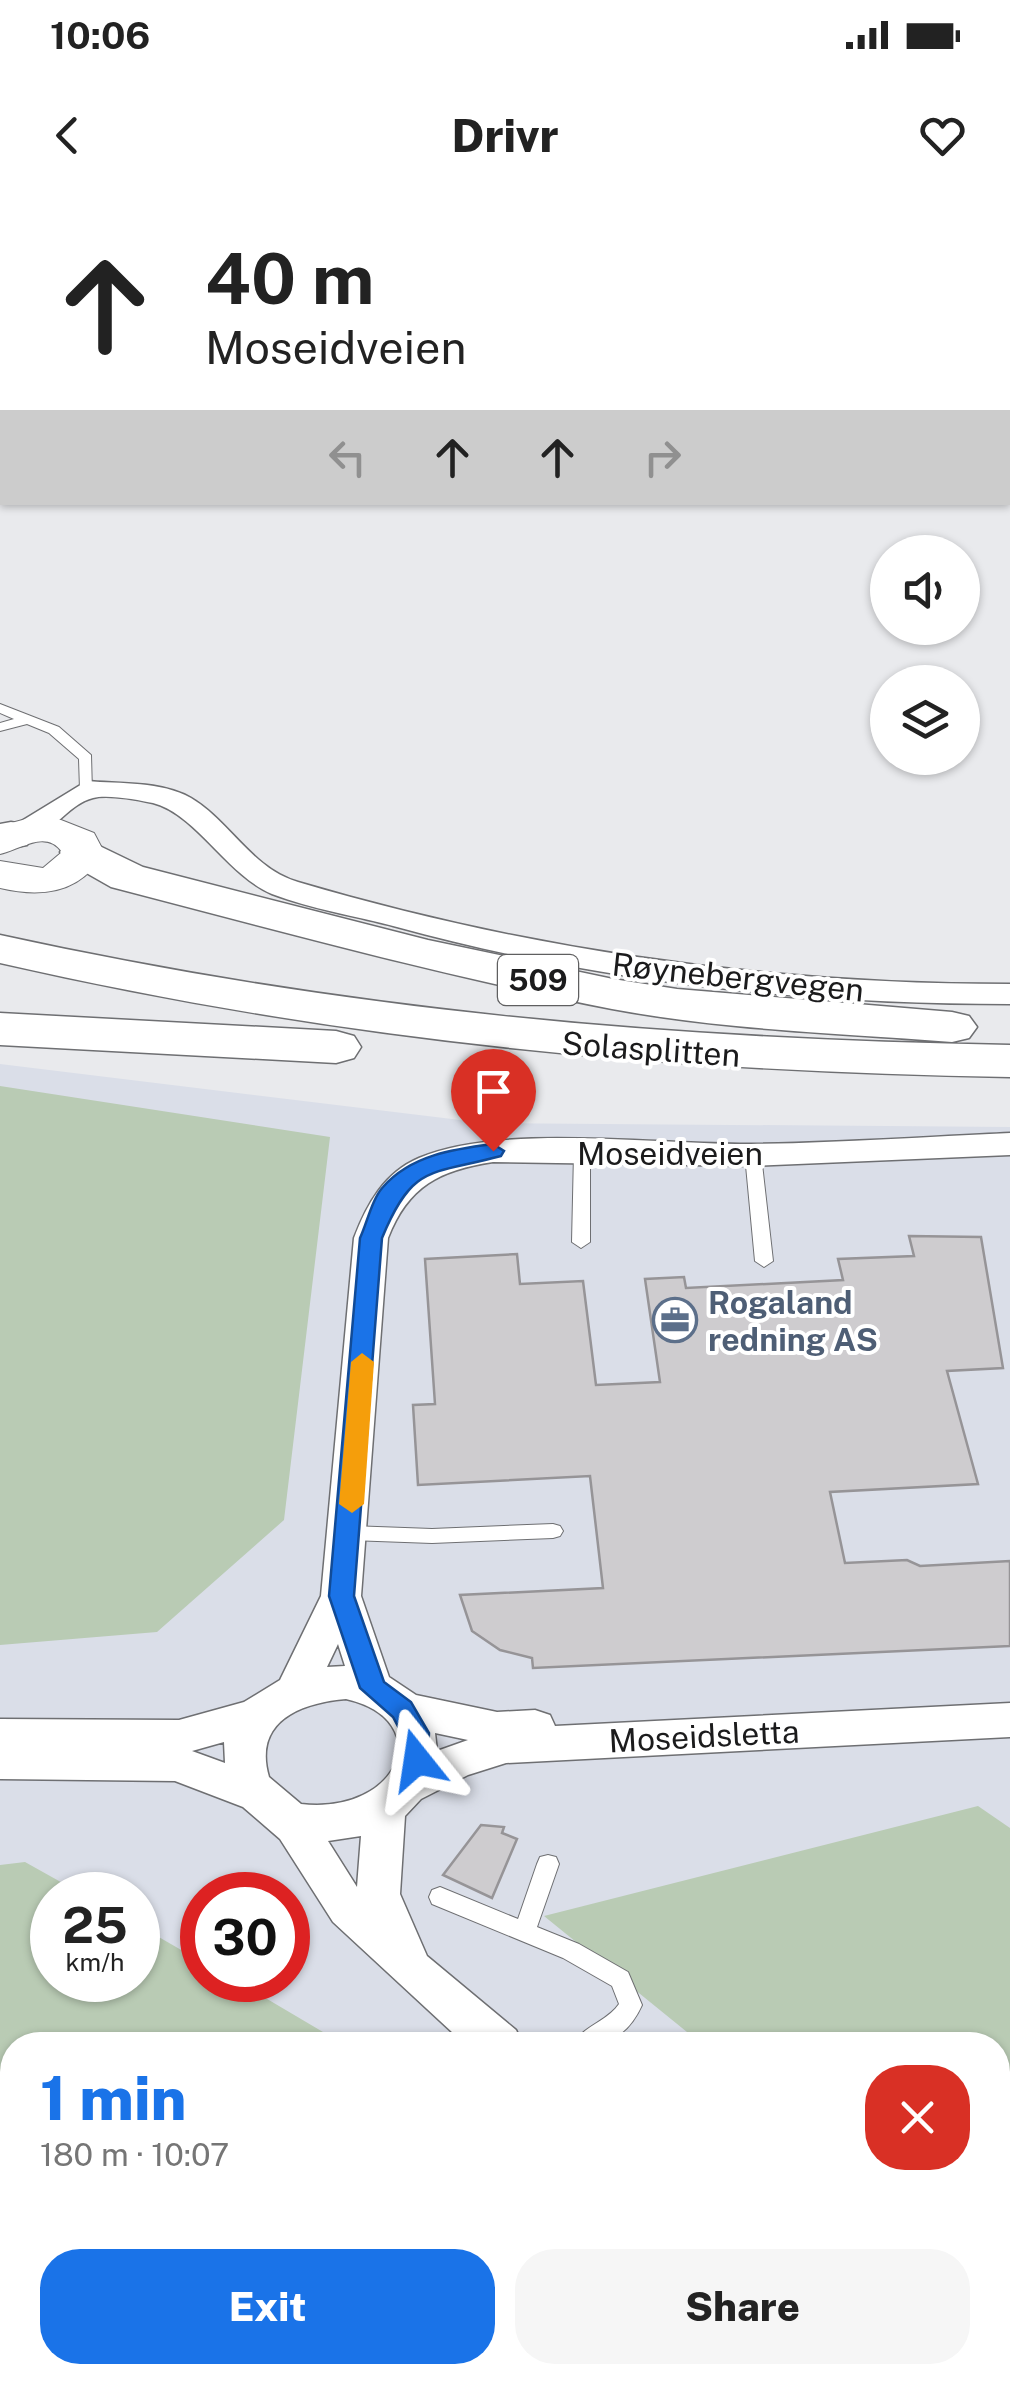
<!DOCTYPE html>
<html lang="en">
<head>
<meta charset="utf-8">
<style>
  body { margin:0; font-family:"Public Sans",sans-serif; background:#f6f6f6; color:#222; height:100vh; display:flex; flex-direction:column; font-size:38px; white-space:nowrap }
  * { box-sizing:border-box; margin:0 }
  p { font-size:32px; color:#767676 }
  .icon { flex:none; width:55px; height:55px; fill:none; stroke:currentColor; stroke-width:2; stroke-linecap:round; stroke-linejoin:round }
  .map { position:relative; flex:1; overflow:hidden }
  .side { position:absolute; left:0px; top:1832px; width:1010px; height:352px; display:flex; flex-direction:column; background:#fff; border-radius:40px 40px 0 0; box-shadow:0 2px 8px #0004 }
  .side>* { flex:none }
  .top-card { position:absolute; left:0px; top:0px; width:1010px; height:305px; box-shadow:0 2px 8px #0004; background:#fff; color:#222; overflow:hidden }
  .buttons { position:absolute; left:870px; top:335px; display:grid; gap:20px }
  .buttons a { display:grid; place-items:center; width:110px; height:110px; border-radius:50%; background:#fff; box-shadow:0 2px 8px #0004; font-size:50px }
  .speed { position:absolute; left:30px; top:1672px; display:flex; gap:20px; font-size:50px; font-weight:700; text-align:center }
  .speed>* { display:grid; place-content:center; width:130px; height:130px; border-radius:50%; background:#fff; box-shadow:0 2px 8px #0004; line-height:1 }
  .speed small { font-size:25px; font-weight:400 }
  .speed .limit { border:15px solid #d22; background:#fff; color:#111 }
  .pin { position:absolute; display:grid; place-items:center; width:85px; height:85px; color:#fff; margin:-102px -42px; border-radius:50% 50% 50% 0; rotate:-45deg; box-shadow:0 0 10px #0007 }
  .pin .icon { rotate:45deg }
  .me { position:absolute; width:110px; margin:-55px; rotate:345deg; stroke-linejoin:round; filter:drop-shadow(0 0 8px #0008) }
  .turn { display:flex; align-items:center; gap:35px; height:210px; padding:0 40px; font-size:45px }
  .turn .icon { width:130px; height:130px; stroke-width:2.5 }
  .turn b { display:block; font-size:70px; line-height:85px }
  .lanes { display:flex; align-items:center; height:95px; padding:0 40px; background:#0003; justify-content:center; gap:50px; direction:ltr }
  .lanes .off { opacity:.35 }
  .round { display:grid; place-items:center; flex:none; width:105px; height:105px; border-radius:40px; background:#f6f6f6 }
  .overview { display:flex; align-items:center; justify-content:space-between; height:170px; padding:0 40px }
  h1 { font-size:60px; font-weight:800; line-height:75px; color:#1a73e8 }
  .action { display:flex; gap:20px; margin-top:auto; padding:20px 40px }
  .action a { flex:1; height:115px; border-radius:40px; background:#1a73e8; color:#fff; font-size:40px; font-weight:800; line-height:115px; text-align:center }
  .action a+a { background:#f6f6f6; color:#222 }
  .status { display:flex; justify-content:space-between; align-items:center; height:70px; padding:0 50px; background:#fff; direction:ltr }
  .status svg { height:28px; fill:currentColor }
  header { display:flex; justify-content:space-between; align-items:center; height:130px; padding:0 40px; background:#fff; font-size:45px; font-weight:800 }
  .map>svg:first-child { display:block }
</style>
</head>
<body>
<div class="status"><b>10:06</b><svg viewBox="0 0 49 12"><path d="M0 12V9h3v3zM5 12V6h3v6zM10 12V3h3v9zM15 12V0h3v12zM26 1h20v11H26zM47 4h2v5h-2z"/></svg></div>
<header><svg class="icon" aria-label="back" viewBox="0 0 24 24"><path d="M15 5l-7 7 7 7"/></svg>Drivr<svg class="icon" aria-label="heart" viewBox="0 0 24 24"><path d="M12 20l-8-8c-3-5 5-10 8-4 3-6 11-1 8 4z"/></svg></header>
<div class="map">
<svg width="1010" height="2184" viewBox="0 0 1010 2184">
  <rect width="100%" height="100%" fill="#e9eaed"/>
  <path fill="#dadee8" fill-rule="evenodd" d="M0,864L485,923L1010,927V2184H0ZM52,1695H138V1780H52ZM202,1695H288V1780H202ZM12,1845H998V2172H12Z"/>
  <path fill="#b9cbb4" d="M0,886L330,937L284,1320L157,1432L0,1445Z
    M978,1606L1010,1628V2093L998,2083V1845H703L544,1716Z
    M25,1662L84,1695H52V1780H138V1725L202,1762V1780H235L345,1845H12V2172H720L734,2184H0V1665Z"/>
  <path fill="#cecccf" stroke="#969497" stroke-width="2.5" d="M909,1036L981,1037L1003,1168L947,1171L978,1284L830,1292L845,1363L907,1360L920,1366L1010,1361V1446L533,1468L532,1458L500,1450L472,1431L460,1395L603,1388L590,1276L418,1285L413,1205L435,1204L425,1059L517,1054L520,1084L583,1081L596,1185L660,1182L645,1079L684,1077L686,1088L843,1080L838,1059L914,1056Z
    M481,1625L504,1627L502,1633L517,1639L492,1698L443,1675Z"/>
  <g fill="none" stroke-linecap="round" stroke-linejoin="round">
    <defs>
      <path id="lane" d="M0,504L59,527L91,555L92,592L87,593L80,589L79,559L49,533L27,524L0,531V523L14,519L0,513Z
        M582,947L590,953V1042L581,1048L572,1042L574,953Z
        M753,949L761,955L773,1061L764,1067L755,1061L745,955Z
        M553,1324L560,1326L563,1331L560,1336L553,1338L432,1343L350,1340L343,1338L340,1333L343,1328L350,1326L432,1329Z
        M548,1655L556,1657L559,1664L537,1727L579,1744L628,1772L642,1805C627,1838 607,1845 573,1845C582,1826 607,1822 619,1804L612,1786L563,1758L432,1704L429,1697L432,1690L440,1687L518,1719L537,1664L540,1657Z"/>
      <path id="street" d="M87,581C121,584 161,581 191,598C230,621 252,669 298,682C531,751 767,784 1010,784V804C802,804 597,782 397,727C356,716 311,709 272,694C227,675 196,614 153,603C139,600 107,594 93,598C64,605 48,645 15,637L11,631L15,625Z
        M1010,933V955L753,966L493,962C440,970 408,986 388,1038L361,1396L389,1477L416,1495L497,1512L535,1510L550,1515L555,1526L1010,1503V1537L506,1563L468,1575L421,1599L405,1616L400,1694L427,1756L516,1830L523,1845H466L333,1722L280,1639L243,1607L175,1581L0,1579V1519L179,1520L244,1502L280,1480L321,1396L354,1038C367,1004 384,973 419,958C500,923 659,945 751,944C837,943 924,937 1010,933ZM338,1444L345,1466L327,1467ZM346,1499C438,1520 400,1615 301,1604L269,1577C253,1522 299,1503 346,1499ZM435,1533L468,1540L437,1551ZM224,1542L225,1563L192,1551ZM361,1636L357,1687L328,1641Z
        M863,2172H922L927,2184H868Z"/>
      <path id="secondary" d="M30,618L61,620L94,633L104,652C82,693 42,698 0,688V661L43,668L62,652C46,629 21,649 0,654V626Z"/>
      <path id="highway" d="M11,622L27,625L33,635L27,645L0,650V624Z
        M83,638L143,667L428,740L613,779L677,789L952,812L969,816L977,827L969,838L952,842C839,833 723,830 612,809C443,776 277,730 111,687L67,662L60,652L67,642Z
        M0,735C342,810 661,839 1010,845V877C660,871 342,841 0,763Z
        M0,813L336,831L354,836L361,847L354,858L336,863L0,845Z"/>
    </defs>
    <use href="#lane" stroke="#6e6f72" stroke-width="2"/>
    <use href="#street" stroke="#6e6f72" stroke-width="3"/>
    <use href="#secondary" stroke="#6e6f72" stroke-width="2"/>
    <use href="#highway" stroke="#6e6f72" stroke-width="3"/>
    <use href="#lane" fill="#fff" fill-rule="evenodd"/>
    <use href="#street" fill="#fff" fill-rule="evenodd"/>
    <use href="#secondary" fill="#fff" fill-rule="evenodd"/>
    <use href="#highway" fill="#fff" fill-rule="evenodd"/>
  </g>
  <path fill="#1a73e8" stroke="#114b97" stroke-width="2.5" d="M493,944L504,951L501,956C431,975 413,963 382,1038L354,1396L384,1482L411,1502L429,1533L427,1569H407L402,1534L393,1517L360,1488L329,1396L360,1038C367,1023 372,999 383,987C411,955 454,949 493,944Z"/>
  <path fill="#f59e0b" d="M362,1153L374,1162L364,1304L352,1313L339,1304L351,1162Z"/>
  <defs>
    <symbol id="office-ring" viewBox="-11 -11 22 22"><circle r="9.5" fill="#fff" stroke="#5c6f8a" stroke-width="1.5"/><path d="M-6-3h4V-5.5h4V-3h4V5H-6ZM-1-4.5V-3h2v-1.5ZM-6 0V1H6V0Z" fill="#5c6f8a"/></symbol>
  </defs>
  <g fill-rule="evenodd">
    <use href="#office-ring" x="650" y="1095" width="50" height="50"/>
  </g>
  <g text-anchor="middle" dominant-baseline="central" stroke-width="8" stroke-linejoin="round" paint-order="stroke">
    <rect fill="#fff" stroke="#5f5f60" stroke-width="2.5" x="498" y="755" width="80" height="50" rx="8"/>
    <g font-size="30" font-weight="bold" fill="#1b1b1c">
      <text x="538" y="780">509</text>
    </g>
    <g font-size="32" fill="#1b1b1c" stroke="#fff">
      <text transform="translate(738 777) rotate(6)">Røynebergvegen</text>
      <text transform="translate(651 849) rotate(4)">Solasplitten</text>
      <text x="670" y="953">Moseidveien</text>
      <text transform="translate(704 1536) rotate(-3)">Moseidsletta</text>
    </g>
    <g font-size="32" font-weight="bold" fill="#4e5e75" stroke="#fff" text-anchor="start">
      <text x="708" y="1102">Rogaland<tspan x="708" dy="37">redning AS</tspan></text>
    </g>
  </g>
</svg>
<div class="buttons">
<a><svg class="icon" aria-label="sound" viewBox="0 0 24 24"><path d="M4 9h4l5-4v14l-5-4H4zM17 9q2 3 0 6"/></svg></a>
<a><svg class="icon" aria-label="layers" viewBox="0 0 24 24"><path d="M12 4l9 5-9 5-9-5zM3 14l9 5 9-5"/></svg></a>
</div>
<div class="speed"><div>25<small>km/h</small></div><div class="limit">30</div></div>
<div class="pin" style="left:493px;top:951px;background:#d93025"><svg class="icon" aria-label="arrive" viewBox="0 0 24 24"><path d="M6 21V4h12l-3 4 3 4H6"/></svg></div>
<svg class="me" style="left:417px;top:1560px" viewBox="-20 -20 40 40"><path d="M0-17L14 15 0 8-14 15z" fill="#1a73e8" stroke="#fff" stroke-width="4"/></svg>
<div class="top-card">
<div class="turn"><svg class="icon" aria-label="ahead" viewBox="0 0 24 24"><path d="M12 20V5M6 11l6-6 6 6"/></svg><div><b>40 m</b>Moseidveien</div></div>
<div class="lanes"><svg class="icon off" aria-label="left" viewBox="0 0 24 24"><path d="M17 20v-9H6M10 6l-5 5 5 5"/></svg><svg class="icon" aria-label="ahead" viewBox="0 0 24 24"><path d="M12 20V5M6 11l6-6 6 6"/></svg><svg class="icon" aria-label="ahead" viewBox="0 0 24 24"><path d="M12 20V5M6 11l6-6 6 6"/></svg><svg class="icon off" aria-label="right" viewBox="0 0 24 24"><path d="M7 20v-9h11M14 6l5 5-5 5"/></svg></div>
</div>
<section class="side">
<div class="overview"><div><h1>1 min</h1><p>180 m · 10:07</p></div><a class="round" style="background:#d93025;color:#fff"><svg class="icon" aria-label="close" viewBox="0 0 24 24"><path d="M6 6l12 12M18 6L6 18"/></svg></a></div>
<div class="action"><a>Exit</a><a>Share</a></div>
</section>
</div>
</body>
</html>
